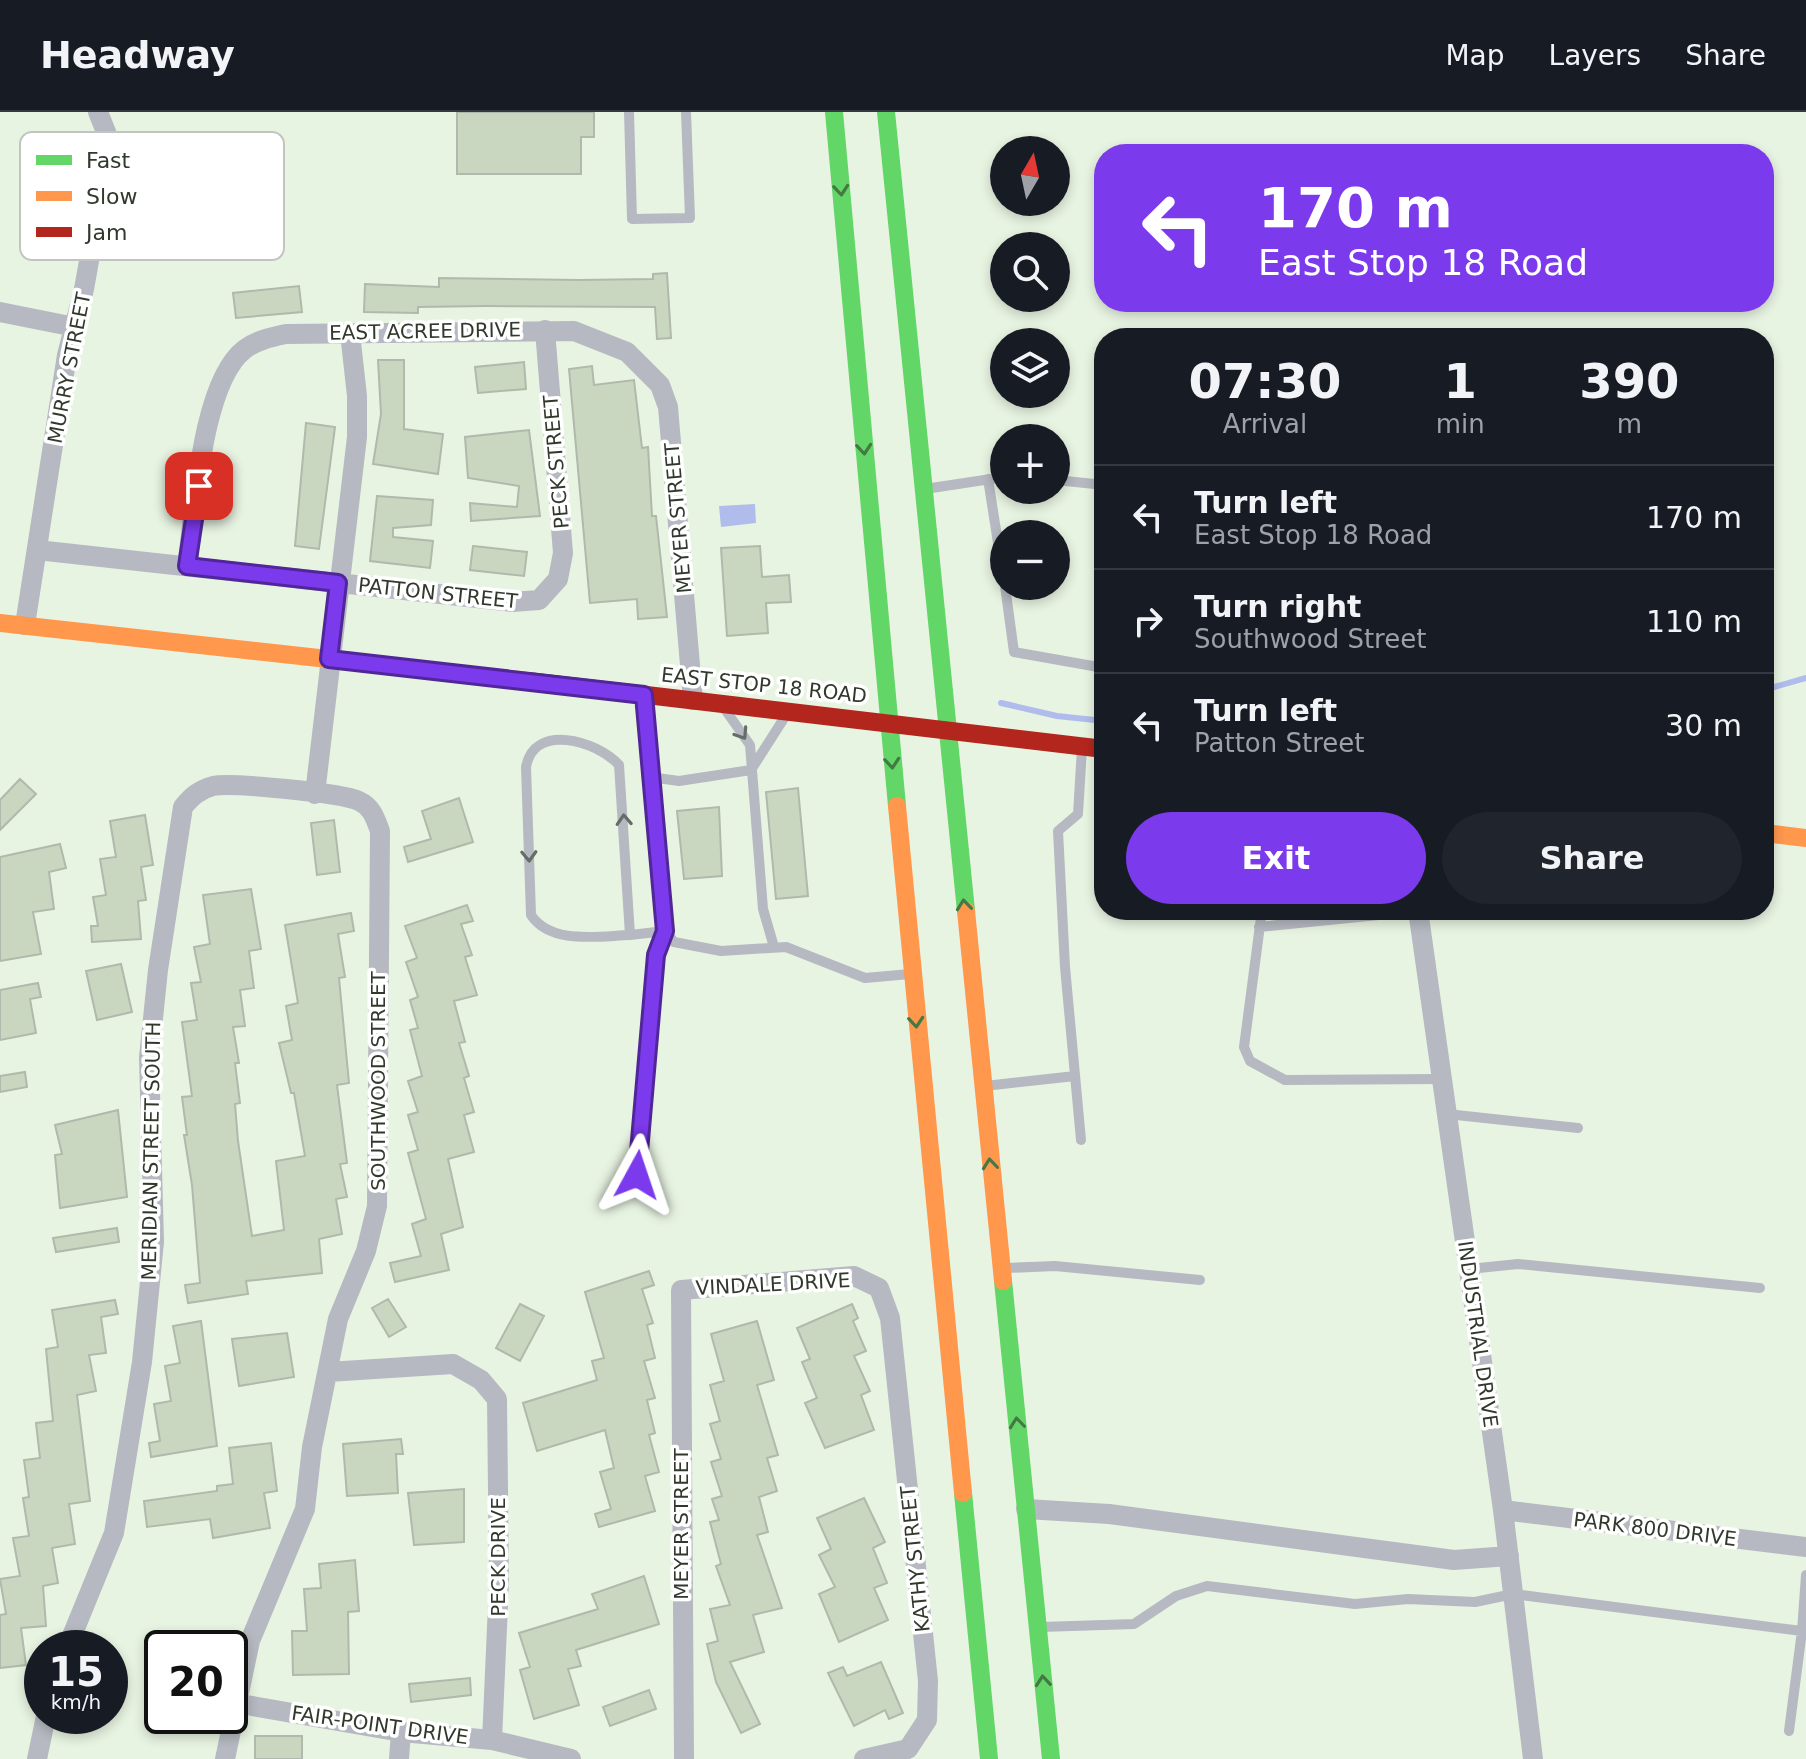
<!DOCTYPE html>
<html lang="en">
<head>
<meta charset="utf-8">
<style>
  body { margin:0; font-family:"DejaVu Sans",sans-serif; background:#20242c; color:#f1f3f6; height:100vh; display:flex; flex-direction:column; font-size:30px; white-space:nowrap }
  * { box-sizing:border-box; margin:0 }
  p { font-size:26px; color:#9ea1a6 }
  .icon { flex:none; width:44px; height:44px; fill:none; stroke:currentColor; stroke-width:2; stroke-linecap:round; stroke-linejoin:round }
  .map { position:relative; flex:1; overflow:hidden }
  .drawer { position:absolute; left:1094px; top:216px; width:680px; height:592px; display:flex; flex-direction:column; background:#171b24; border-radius:32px; box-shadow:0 4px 12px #0003 }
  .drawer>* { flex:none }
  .guide { position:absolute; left:1094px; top:32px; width:680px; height:168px; border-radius:32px; box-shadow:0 4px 12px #0003; background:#7c3aed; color:#fff; overflow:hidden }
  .needle { width:52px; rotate:9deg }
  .controls { position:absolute; left:990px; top:24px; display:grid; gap:16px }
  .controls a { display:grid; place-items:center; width:80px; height:80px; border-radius:50%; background:#171b24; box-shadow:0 4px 12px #0003; font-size:40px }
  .speed { position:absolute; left:24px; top:1518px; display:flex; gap:16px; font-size:40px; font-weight:700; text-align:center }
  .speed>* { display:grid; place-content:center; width:104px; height:104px; border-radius:50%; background:#171b24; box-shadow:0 4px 12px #0003; line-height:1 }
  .speed small { font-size:20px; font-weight:400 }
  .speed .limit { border:4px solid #111; border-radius:12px; background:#fff; color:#111 }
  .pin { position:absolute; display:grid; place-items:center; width:68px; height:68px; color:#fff; margin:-34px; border-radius:16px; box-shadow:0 4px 12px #0006 }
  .me { position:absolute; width:88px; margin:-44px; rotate:5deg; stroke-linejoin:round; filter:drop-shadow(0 0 6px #0008) }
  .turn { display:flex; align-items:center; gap:28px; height:168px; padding:0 32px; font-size:36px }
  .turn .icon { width:104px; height:104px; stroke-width:2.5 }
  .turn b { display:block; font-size:56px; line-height:68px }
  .eta { display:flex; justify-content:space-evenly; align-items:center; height:136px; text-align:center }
  .eta b { font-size:48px; font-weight:800; line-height:56px }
  .primary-button { display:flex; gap:16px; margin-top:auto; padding:16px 32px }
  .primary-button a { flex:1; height:92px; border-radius:48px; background:#7c3aed; color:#fff; font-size:32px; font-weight:800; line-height:92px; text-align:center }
  .primary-button a+a { background:#20242c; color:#f1f3f6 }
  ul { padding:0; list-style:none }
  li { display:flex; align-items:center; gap:24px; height:104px; padding:0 32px; border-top:2px solid #363941 }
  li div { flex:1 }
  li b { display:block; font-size:30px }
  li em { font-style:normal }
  header { display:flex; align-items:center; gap:48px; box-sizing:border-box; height:112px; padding:0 40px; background:#171b24; border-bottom:2px solid #363941 }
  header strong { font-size:38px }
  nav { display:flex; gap:44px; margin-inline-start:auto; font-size:28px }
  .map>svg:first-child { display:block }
</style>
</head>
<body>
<header>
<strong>Headway</strong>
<nav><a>Map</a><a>Layers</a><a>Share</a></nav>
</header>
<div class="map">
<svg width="1806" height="1647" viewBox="0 0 1806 1647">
  <rect width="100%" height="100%" fill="#e8f4e2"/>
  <path fill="#afbcec" d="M755,392L756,411L721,415L719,394Z"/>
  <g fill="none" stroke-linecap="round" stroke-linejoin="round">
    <path stroke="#afbcec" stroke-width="6" d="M1764,578L1806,566
      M1001,591L1057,604L1104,609"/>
  </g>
  <path fill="#c9d7c0" stroke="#b0b9ab" stroke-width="2" d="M457,0H594V25H581V62H457Z
    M667,161L671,226L657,227L655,195L486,194L418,195V201L364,200L365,172L439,175V166L578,168L653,167V162Z
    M299,174L302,200L236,206L233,181Z
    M378,248H404V317L443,322L438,362L373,352L381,302Z
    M524,250L526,277L478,281L475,255Z
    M592,254L594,273L634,268L642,336L648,335L652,404H656L667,505L638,507L637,487L590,491L569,257Z
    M306,311L335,315L319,437L295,434Z
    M529,318L540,404L471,409L470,391L517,395L519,374L468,366L465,325Z
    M377,384L433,388L431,413L393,416V425L433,429L430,456L370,449Z
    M473,434L527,440L524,464L470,458Z
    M760,434L762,465L789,463L791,490L766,491L768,521L727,524L721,436Z
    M20,667L36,682L0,718V688Z
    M798,676L808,784L776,787L766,680Z
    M459,686L473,730L408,750L404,735L431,727L422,699Z
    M719,695L722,764L684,767L677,699Z
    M145,703L153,753L141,755L146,788L138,789L141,827L92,830L91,814H98L93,785L106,783L100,747L116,745L110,709Z
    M334,708L340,760L317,763L311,711Z
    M60,732L66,756L49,760L54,797L33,800L41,842L0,849V745Z
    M251,777L261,837L249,839L254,876L240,878L245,914L233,915L239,951H235L240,991L235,992L238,1029L252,1124L284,1118L276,1049L305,1044L294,981H291L279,931L292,928L286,894L298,891L285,813L351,801L354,819L338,822L345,865L339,866L349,971L337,973L347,1051L340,1052L347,1085L336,1087L342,1122L319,1127L322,1161L246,1169L248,1182L188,1191L185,1173L200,1171L192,1073L184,1023H187L182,985L192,984L182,910L197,908L191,871L201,870L194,835L210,832L203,783Z
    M467,793L473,809L461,812L472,843L465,845L477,883L454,889L465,930L459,931L469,964L464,966L474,1000L464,1003L474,1040L448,1047L463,1115L441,1122L449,1158L395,1170L390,1151L421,1144L412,1112L426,1107L408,1041L418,1038L408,1003L418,1000L408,969L422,964L410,918L418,916L410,888L418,885L406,850L417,846L405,814Z
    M121,852L132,900L97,908L86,859Z
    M38,871L41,885L30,887L36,921L0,928V878Z
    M25,960L27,975L0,980V964Z
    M118,998L127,1085L60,1096L55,1043L62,1042L55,1013Z
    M117,1116L119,1130L56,1140L53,1126Z
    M649,1159L654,1173L642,1177L653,1211L647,1213L655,1246L644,1249L655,1286L647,1288L655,1321L649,1323L659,1360L645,1364L655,1399L599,1415L595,1402L611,1397L600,1360L614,1356L605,1318L537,1339L523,1291L597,1268L592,1249L604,1246L585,1180Z
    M388,1187L406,1215L389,1225L372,1196Z
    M115,1188L118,1202L101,1205L106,1241L89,1243L96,1279L77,1283L90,1389L69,1392L75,1432L52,1436L58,1471L43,1474L46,1514L21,1516L26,1553L0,1556V1503L6,1502L0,1467L20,1464L13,1426L29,1424L23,1386L29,1385L24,1348L40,1346L36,1311L53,1309L46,1237L58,1235L52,1198Z
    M520,1192L544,1204L520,1249L496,1236Z
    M852,1192L858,1206L853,1209L866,1239L854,1244L870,1279L861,1283L874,1318L825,1336L805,1291L817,1286L802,1250L810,1247L797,1216Z
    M201,1209L217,1334L151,1345L149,1331L160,1329L154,1292L171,1289L165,1254L180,1251L173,1214Z
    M757,1209L774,1268L757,1273L778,1343L767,1346L777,1379L759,1385L768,1420L757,1423L782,1496L753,1503L764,1540L730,1550L760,1612L741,1621L716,1570L707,1532L718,1529L710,1497L730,1493L716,1454L721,1452L710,1410L719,1408L712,1387L722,1384L711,1350L721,1347L710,1312L720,1309L710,1273L724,1269L711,1222Z
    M287,1221L294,1265L239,1274L232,1227Z
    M401,1327L403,1342H396L398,1381L347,1384L343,1332Z
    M271,1331L277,1379L264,1381L270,1416L213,1426L210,1407L147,1415L144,1389L217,1379V1374L233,1372L229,1336Z
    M464,1377V1430L414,1433L408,1381Z
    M864,1386L885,1430L873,1436L887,1471L874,1476L888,1508L839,1530L819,1482L835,1475L819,1443L831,1437L817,1406Z
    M355,1448L359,1499L348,1500L349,1562L293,1563L292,1519H307L304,1477L321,1476L319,1452Z
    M644,1464L659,1512L576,1538L581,1554L568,1557L579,1593L534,1607L520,1558L530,1555L519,1521L598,1497L592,1482Z
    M881,1550L903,1601L889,1607L885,1598L854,1614L828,1561L843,1555L847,1564Z
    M470,1566L471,1583L411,1590L409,1572Z
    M649,1578L656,1597L610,1614L603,1595Z
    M255,1624H302V1647H255Z"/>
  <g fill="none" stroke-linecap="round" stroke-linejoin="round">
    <path stroke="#b6b9c1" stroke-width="10" d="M629,0L632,107L690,106L686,0
      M988,367L1004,469
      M1056,368L1104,373
      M925,377L1004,365
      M1005,474L1014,540L1104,556
      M644,585L662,802L665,819L674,830L721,839L786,835L865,866L910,862
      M724,596L750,633L763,797L774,835
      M650,665L679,669L751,658L788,600
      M1262,798L1244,935L1250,949L1285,968L1442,967
      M1259,815L1418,799
      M630,823C598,824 551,833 531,803L526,655C534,611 596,628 619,653L630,823L665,819L656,843L637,1063
      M985,974L1075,964
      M1447,1002L1578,1016
      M1081,1028L1065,855L1058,719L1078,702L1082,636
      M1007,1156L1055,1154L1200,1168
      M1469,1157L1518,1152L1760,1176
      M1041,1515L1134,1512L1176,1484L1207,1474L1355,1492L1408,1487L1475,1490L1513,1482L1802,1519L1806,1463
      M1789,1619L1802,1519"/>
    <path stroke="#b6b9c1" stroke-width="20" d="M0,200L75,215
      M37,438L512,490L539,488L558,467L563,441L545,218
      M187,454C195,400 201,270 245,237C257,228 272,225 286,222L574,219L627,240L660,273L668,295L693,588
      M25,513L67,243L84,177L106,54L108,25L98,0
      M315,682L357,325V284L350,221
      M1418,798L1503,1398L1533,1647
      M328,1260L453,1252L481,1268L497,1287L499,1470L492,1628
      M1026,1397L1109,1402L1454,1448L1509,1444
      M1503,1398L1806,1435
      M67,1536L114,1421L142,1250L154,1130L149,945L158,858L183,695C192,684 199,678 213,674C231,670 342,681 359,689C372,695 375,706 380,719L377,1094L366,1139L338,1207L312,1335L305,1397L250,1529L225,1647
      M235,1591L401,1620L492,1628L571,1647
      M37,1647L46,1604
      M399,1647L401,1620
      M684,1647L681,1178L854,1164L879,1176L890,1206L928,1569L927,1608L908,1637L864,1647"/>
    <path stroke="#63d668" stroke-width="18" d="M834,0L897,694
      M886,0L966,799
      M1003,1169L1051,1647
      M963,1381L989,1647"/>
    <path stroke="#ff974d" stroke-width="18" d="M0,511L528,569
      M897,694L963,1381
      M1764,721L1806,726
      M966,799L1003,1169"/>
    <path stroke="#b3261e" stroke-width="18" d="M528,569L1104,637"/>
  </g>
  <defs><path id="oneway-chevron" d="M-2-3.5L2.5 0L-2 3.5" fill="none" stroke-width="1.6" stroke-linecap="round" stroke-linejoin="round" transform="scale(2)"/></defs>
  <g stroke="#457844">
    <use href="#oneway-chevron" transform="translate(841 78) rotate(85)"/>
    <use href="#oneway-chevron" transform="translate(864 337) rotate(85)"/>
    <use href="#oneway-chevron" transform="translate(892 651) rotate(85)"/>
    <use href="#oneway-chevron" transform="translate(964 793) rotate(-96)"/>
    <use href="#oneway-chevron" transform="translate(916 910) rotate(85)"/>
    <use href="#oneway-chevron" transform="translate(990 1052) rotate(-96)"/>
    <use href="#oneway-chevron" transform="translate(1017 1311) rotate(-96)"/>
    <use href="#oneway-chevron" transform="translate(1043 1569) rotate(-95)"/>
  </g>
  <g stroke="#666c68">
    <use href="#oneway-chevron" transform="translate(742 622) rotate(57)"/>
    <use href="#oneway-chevron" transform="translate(624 708) rotate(-93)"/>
    <use href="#oneway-chevron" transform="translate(529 744) rotate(88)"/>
  </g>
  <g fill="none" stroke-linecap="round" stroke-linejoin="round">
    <defs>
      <path id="route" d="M199,374L187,454L338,471L329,547L644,583L665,819L656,843L637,1063"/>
    </defs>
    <use href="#route" stroke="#51269a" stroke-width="20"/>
    <use href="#route" stroke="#7c3aed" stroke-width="14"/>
  </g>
  <g text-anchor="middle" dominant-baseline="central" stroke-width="7" stroke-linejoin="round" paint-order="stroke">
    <g font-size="20" fill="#31392c" stroke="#fff">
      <text transform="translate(425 219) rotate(-1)">EAST ACREE DRIVE</text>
      <text transform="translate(69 256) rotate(-79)">MURRY STREET</text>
      <text transform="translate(556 350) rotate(-95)">PECK STREET</text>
      <text transform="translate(678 406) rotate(-95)">MEYER STREET</text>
      <text transform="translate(438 481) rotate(6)">PATTON STREET</text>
      <text transform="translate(764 573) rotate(6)">EAST STOP 18 ROAD</text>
      <text transform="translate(378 969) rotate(-90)">SOUTHWOOD STREET</text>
      <text transform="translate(151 1039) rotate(-89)">MERIDIAN STREET SOUTH</text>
      <text transform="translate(773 1172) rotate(-3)">VINDALE DRIVE</text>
      <text transform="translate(1478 1222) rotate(82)">INDUSTRIAL DRIVE</text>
      <text transform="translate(681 1412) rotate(-90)">MEYER STREET</text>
      <text transform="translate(1655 1417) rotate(7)">PARK 800 DRIVE</text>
      <text transform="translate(498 1445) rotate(-90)">PECK DRIVE</text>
      <text transform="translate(915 1447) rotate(-96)">KATHY STREET</text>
      <text transform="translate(380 1613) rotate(8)">FAIR-POINT DRIVE</text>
    </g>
  </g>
  <rect x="20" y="20" width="264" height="128" rx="12" fill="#fff" stroke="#c1c4c0" stroke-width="2"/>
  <rect x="36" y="43" width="36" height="10" fill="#63d668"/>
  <rect x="36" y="79" width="36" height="10" fill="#ff974d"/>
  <rect x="36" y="115" width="36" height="10" fill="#b3261e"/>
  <g font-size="22" fill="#31392c">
    <text x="86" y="56">Fast</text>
    <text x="86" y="92">Slow</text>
    <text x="86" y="128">Jam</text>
  </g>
</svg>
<div class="controls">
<a><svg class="needle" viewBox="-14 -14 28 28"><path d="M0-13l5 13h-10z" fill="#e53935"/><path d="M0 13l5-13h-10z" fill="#9ea1a6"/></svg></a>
<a><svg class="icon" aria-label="search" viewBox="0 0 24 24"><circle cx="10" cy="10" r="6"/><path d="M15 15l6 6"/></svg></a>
<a><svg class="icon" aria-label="layers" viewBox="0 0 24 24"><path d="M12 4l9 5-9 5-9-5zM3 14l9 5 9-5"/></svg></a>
<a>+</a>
<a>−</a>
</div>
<div class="speed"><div>15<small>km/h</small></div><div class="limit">20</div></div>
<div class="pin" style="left:199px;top:374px;background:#d93025"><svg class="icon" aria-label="arrive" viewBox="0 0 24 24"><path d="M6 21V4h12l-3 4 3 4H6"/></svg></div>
<svg class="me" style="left:637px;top:1063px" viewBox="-20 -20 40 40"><path d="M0-17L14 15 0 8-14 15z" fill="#7c3aed" stroke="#fff" stroke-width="4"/></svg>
<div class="guide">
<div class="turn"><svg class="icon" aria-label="left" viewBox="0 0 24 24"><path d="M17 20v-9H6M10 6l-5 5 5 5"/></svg><div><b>170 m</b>East Stop 18 Road</div></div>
</div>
<section class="drawer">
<div class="eta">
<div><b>07:30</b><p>Arrival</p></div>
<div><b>1</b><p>min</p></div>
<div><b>390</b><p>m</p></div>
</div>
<ul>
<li><svg class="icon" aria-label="left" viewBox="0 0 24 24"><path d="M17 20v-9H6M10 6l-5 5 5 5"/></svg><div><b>Turn left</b><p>East Stop 18 Road</p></div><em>170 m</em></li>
<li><svg class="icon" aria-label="right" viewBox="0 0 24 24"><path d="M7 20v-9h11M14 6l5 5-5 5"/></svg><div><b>Turn right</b><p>Southwood Street</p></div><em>110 m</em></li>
<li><svg class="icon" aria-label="left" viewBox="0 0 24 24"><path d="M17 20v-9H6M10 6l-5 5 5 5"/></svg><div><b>Turn left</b><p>Patton Street</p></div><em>30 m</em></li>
</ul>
<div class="primary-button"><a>Exit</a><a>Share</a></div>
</section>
</div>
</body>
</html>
